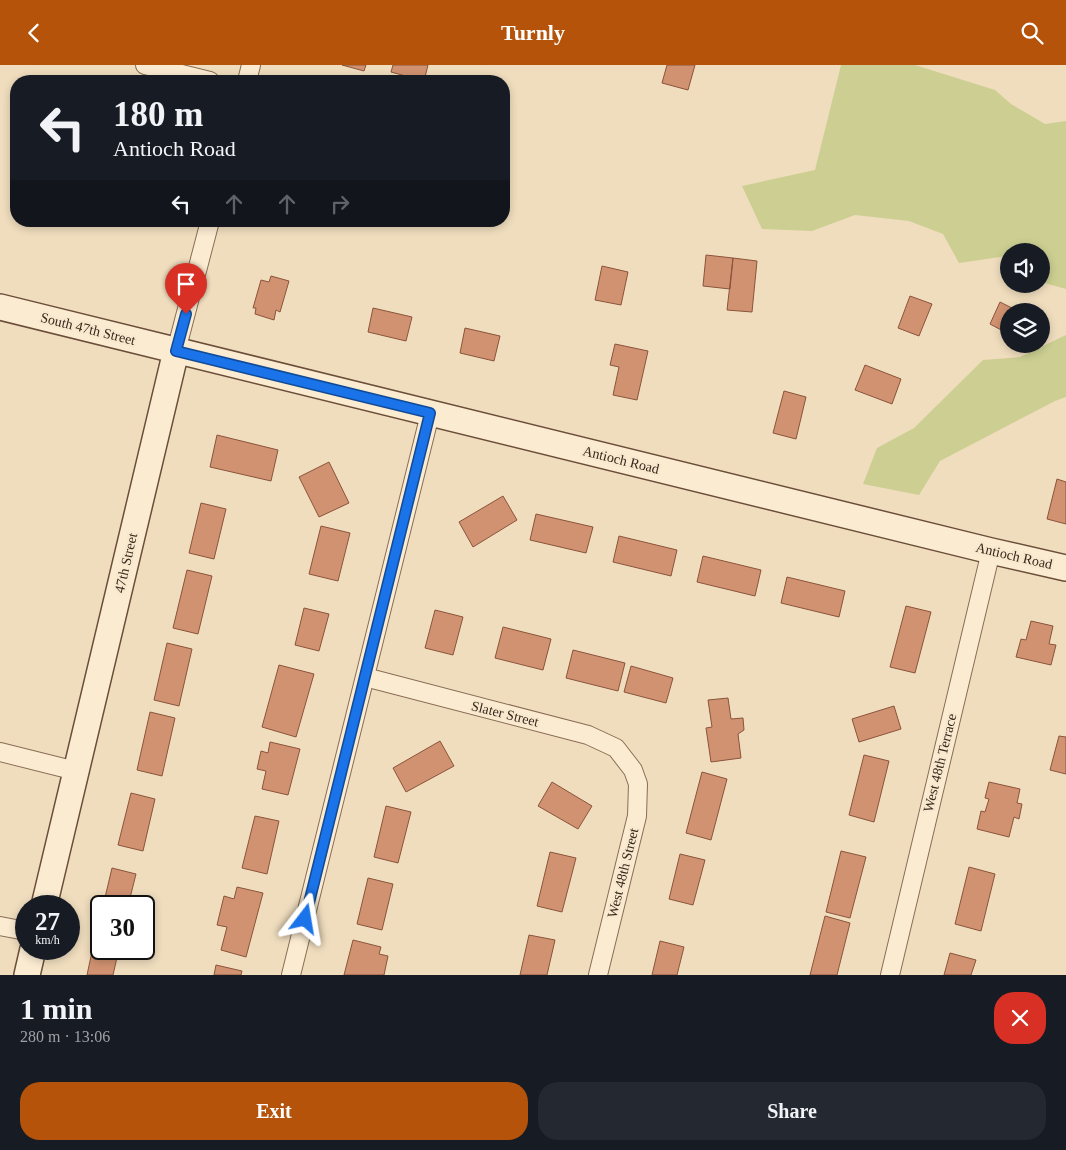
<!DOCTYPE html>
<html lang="en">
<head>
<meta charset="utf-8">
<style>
  body { margin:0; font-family:Georgia,serif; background:#242831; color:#f1f3f6; height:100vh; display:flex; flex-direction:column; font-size:19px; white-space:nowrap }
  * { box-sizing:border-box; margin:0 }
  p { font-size:16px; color:#9ea1a6 }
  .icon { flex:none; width:28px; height:28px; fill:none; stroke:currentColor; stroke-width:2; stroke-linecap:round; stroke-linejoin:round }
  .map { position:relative; height:910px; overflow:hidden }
  .details { display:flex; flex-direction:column; background:#171b24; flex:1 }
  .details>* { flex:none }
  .guide { position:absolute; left:10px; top:10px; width:500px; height:152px; border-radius:20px; box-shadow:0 2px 8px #0003; background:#171b24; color:#f1f3f6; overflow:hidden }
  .fabs { position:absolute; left:1000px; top:178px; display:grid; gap:10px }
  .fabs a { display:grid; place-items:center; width:50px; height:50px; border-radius:50%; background:#171b24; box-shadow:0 2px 8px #0003; font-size:25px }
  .speed { position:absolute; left:15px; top:830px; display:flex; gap:10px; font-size:25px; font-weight:700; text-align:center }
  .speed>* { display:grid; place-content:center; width:65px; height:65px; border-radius:50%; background:#171b24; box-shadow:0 2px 8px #0003; line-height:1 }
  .speed small { font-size:12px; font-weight:400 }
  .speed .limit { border:2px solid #111; border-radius:8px; background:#fff; color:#111 }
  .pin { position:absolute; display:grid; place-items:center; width:42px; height:42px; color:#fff; margin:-51px -21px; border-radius:50% 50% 50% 0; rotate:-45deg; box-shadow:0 0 5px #0007 }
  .pin .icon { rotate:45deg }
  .me { position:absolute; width:55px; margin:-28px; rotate:14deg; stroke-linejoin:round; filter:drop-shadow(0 0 4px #0008) }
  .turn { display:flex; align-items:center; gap:18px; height:105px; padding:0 20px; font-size:22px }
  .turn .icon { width:65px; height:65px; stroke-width:2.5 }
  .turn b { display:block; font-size:35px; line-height:42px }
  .lanes { display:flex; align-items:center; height:48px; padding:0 20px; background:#0003; justify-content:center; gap:25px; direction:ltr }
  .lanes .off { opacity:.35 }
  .round { display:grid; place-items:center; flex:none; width:52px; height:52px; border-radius:20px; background:#242831 }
  .summary { display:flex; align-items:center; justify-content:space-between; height:85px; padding:0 20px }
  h1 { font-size:30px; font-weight:700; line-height:38px }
  .primary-button { display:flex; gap:10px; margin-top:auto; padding:10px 20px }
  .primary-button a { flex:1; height:58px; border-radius:20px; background:#b45309; color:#fff; font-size:20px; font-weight:700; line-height:58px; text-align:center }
  .primary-button a+a { background:#242831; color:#f1f3f6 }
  header { display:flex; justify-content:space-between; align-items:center; height:65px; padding:0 20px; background:#b45309; color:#fff; font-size:22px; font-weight:700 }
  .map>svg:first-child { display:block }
</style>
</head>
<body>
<header><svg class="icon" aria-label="back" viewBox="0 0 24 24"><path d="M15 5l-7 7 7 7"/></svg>Turnly<svg class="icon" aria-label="search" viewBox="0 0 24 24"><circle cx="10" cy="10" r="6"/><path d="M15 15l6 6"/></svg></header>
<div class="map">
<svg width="1066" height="910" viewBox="0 0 1066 910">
  <rect width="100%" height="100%" fill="#f0ddbe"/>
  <path fill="#cccf91" d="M841,0H915L995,25L1011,39L1045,59L1066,56V224L1041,217V186H1009V192L1007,191L959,198L943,169L909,156L855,150L812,166L762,164L742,121L815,105Z
    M1066,270V332L1055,336L940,396L919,430L863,419L877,383L914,363L983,295L1020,292Z"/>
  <path fill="#d19271" stroke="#8a543a" d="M342,0H366L364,6Z
    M393,0H428L424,16L391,7Z
    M667,0H695L688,25L662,18Z
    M706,190L733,193L730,224L703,221Z
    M733,193L757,196L752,247L727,245Z
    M602,201L628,207L621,240L595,235Z
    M271,211L289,216L280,247L276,245L274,255L255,249L256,243H253L261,215L269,217Z
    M910,231L932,239L919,271L898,263Z
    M1000,237L1016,245L1009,246V259L1005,267L990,259Z
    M373,243L412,252L406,276L368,267Z
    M465,263L500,271L494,296L460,288Z
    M615,279L648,286L637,335L613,330L619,302L610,300Z
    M865,300L901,314L892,339L855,325Z
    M784,326L806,332L796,374L773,368Z
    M217,370L278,385L271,416L210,402Z
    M329,397L349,438L319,452L299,412Z
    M1057,414L1066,417V459L1047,454Z
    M503,431L517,455L473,482L459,457Z
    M201,438L226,444L214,494L189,488Z
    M536,449L593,462L586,488L530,475Z
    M321,461L350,468L338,516L309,509Z
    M619,471L677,485L671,511L613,497Z
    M703,491L761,505L755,531L697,517Z
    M187,505L212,511L198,569L173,563Z
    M787,512L845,526L839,552L781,538Z
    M906,541L931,547L915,608L890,602Z
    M304,543L329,549L319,586L295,580Z
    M435,545L463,552L453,590L425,583Z
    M1031,556L1053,561L1049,579L1056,580L1051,600L1016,592L1021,574L1026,575Z
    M503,562L551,574L543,605L495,593Z
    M167,578L192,584L179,641L154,635Z
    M573,585L625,598L618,626L566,613Z
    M279,600L314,609L296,672L262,662Z
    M631,601L673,613L666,638L624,627Z
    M728,633L731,654L743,653L744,665L738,669L741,693L711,697L706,663L712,662L708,635Z
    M894,641L901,664L859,677L852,654Z
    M150,647L175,653L162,711L137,705Z
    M1059,671L1066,672V709L1050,705Z
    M440,676L454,701L406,727L393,703Z
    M270,677L300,684L288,730L262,724L266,706L257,704L261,686L268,688Z
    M864,690L889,696L874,757L849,750Z
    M702,707L727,714L711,775L686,768Z
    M552,717L592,741L578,764L538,741Z
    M989,717L1020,724L1017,738L1022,739L1019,754L1014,752L1009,772L977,764L981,746L985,747L989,734L985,733Z
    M131,728L155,734L143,786L118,780Z
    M386,741L411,747L398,798L374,792Z
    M255,751L279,756L267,809L242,803Z
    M841,786L866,792L850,853L826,847Z
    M550,787L576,793L562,847L537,841Z
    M680,789L705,795L693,840L669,834Z
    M969,802L995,809L981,866L955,859Z
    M112,803L136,809L128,841H103Z
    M368,813L393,819L382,865L357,859Z
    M237,822L263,828L246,892L221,885L227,862L217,860L224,831L234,834Z
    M825,851L850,858L837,910H810Z
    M529,870L555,875L547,910H520Z
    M353,875L381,882L379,889L388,891L384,910H344Z
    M660,876L684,882L677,910H652Z
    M93,882L118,888L113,910H87Z
    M950,888L976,895L971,910H944Z
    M216,900L242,906L241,910H214Z"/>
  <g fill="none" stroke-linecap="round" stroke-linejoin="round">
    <defs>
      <path id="street" d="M145,0L210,16
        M247,16L251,0
        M176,286L210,156
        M365,612L588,670L616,683L633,705L638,719L637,751L598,910
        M0,687L76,706
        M0,861L26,866
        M291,910L430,349
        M890,910L991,486"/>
      <path id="secondary" d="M0,242L991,486L1066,503
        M44,841L176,286
        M27,910L33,884"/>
    </defs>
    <use href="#street" stroke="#896d56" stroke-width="20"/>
    <use href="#secondary" stroke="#6b4e39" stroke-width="28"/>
    <use href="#street" stroke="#fbebd1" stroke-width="18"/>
    <use href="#secondary" stroke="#fbebd1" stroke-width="25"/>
  </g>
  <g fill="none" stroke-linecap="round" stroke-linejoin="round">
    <defs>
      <path id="route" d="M186,249L176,286L430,348L305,854"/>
    </defs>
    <use href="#route" stroke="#114b97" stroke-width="12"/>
    <use href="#route" stroke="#1a73e8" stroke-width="9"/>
  </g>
  <g text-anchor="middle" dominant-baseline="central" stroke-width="4.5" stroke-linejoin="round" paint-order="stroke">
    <g font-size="14" fill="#38271b" stroke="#f7e8ce">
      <text transform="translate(88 264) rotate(14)">South 47th Street</text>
      <text transform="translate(621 395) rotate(14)">Antioch Road</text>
      <text transform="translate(1014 491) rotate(13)">Antioch Road</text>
      <text transform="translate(126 498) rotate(-77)">47th Street</text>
      <text transform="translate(505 649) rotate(14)">Slater Street</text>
      <text transform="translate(940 698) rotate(-76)">West 48th Terrace</text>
      <text transform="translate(623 808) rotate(-76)">West 48th Street</text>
    </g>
  </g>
</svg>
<div class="fabs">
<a><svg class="icon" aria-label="sound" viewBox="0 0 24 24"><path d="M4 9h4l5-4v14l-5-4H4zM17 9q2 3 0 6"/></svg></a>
<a><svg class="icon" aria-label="layers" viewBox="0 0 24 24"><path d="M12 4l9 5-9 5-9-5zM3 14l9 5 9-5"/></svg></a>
</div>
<div class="speed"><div>27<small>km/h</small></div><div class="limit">30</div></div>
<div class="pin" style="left:186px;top:249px;background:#d93025"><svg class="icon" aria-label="arrive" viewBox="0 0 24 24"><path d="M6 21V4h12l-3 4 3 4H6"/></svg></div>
<svg class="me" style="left:305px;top:854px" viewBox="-20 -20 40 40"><path d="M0-17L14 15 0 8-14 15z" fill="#1a73e8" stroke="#fff" stroke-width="4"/></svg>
<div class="guide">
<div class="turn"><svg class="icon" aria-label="left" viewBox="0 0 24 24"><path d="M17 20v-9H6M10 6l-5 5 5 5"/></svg><div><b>180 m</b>Antioch Road</div></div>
<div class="lanes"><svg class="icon" aria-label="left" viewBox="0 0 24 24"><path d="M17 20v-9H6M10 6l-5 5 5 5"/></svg><svg class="icon off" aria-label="ahead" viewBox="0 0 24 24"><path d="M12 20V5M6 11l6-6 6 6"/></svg><svg class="icon off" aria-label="ahead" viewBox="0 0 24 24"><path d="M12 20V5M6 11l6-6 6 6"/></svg><svg class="icon off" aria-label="right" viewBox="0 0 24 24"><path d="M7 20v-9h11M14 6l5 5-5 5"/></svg></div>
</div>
</div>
<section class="details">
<div class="summary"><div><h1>1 min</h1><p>280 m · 13:06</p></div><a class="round" style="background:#d93025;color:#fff"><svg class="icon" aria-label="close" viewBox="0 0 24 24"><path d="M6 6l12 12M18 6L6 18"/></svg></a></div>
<div class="primary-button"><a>Exit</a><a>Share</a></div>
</section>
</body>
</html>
